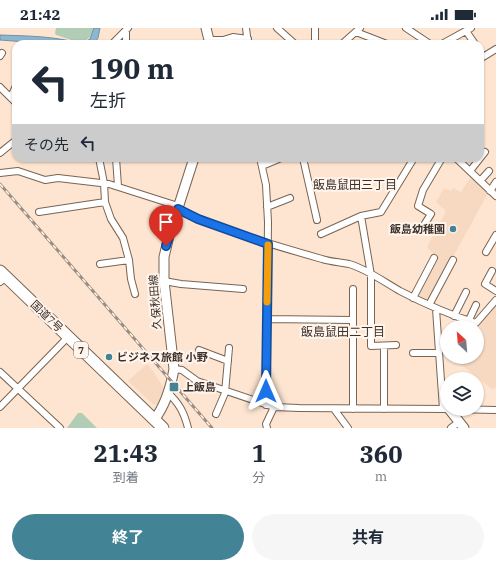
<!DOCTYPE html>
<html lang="ja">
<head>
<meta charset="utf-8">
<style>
  body { margin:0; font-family:"IBM Plex Serif","Noto Sans JP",serif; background:#f6f6f7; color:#1f2937; height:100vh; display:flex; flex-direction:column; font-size:15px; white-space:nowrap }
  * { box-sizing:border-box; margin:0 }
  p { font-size:13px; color:#747a83 }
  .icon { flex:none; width:22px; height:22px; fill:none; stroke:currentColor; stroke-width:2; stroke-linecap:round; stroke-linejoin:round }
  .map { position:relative; height:400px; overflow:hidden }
  .sheet { display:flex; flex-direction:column; background:#fff; flex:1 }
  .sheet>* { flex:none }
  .guide { position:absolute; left:12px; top:12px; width:472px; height:122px; border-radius:12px; box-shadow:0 1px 3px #0004; background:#fff; color:#1f2937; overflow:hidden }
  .needle { width:26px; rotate:334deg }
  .controls { position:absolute; left:440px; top:292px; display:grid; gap:8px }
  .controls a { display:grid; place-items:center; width:44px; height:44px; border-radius:50%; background:#fff; box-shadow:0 1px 3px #0004; font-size:20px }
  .pin { position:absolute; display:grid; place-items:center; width:34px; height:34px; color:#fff; margin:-41px -17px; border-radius:50% 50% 50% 0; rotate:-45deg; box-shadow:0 0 4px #0007 }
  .pin .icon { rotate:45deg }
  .me { position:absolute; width:44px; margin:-22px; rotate:0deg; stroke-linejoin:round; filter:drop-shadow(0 0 3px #0008) }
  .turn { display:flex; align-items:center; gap:14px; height:84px; padding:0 12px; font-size:18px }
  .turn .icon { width:52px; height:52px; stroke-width:2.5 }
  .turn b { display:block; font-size:28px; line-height:34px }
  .then { display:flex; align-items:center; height:38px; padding:0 12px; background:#0003; gap:8px; font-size:15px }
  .eta { display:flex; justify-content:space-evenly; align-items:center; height:68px; text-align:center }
  .eta b { font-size:24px; font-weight:700; line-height:28px }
  .cta { display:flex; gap:8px; margin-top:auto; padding:8px 12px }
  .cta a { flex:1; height:46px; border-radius:24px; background:#428395; color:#fff; font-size:16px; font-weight:700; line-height:46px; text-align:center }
  .cta a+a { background:#f6f6f7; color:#1f2937 }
  .status { display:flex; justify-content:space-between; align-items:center; height:28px; padding:0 20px; background:#fff; direction:ltr }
  .status svg { height:11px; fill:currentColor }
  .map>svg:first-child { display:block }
</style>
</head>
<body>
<div class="status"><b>21:42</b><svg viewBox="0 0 49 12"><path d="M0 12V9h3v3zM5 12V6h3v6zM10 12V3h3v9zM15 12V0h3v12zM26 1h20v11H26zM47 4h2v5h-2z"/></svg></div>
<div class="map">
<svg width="496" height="400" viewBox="0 0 496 400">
  <rect width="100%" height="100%" fill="#fde5d1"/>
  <path fill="#f7d9c1" d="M471,149L488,165L428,275L416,269L437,229L427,219L446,183L436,174L444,160L451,163L453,160L461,164Z
    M496,274V359L492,361L459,335L464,329H477V313L480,310L477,299L475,298Z
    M147,336L153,343L165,362L159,376L154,377L128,353Z"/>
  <path fill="#b2cdb6" d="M56,0H94C87,22 74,12 56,7L55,5Z
    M78,385H82L97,400H67Z"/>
  <path fill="#8cb7d3" stroke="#748fa0" d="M94,0H100L98,10L94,16H52L0,12V7C28,8 55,8 82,16L90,11Z"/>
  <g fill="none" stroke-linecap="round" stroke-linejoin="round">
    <defs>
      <path id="street" d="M246,0L248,16
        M277,0L295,16
        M406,0L430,16
        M126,2V16
        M466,3L475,16
        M356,4L387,16
        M209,12H223L233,9L248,11
        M112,16L128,0
        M315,16V0
        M342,16L360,0
        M442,16L471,0
        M480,24L483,29L496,21
        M0,28L2,25
        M0,59L16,75
        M11,69L16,58
        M0,125L16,112
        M99,130L104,155L105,174L111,191L123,210L129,232L100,236
        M116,130L118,158
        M260,130L266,157L268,194L266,377
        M303,130L317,192
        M456,130L496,168
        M262,138L281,130
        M470,143L485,124
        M0,145L18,143L45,152L58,150L109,156L178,178
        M480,153L489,143
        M490,163L496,154
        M267,179L290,170
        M178,181C224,203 273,217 322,231C331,234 340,234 349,236C367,241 384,254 400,263C425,276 450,287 476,295L496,272
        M39,184L105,174
        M361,188L371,247V318L396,317
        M422,200L431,186L418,178L423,162L442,130
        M321,206L361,188L381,184L414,130
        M486,224L496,207
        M129,232L131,251L135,266
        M492,243L485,256L496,263
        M164,253L181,256L243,261
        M0,254L7,249
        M413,270L434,230
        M429,277L453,232
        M436,281L443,381
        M454,288L466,264
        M266,291L353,292
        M469,292L476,277
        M384,318V381
        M199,322L228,333
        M413,325H439
        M174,341L182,342L197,353L274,379L299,380L447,381
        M0,344L60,400
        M167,364C179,375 184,384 188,400
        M0,379L68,309
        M334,381L348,400
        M353,381V261
        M448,381L496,382
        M216,386L225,365L229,320
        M267,400L266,396L274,379
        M451,400L459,394"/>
      <path id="secondary" d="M206,0L210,16
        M449,381L464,400
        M154,392C165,378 171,358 174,341L164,253V229L169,208L194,130"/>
      <path id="highway" d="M0,243L163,400"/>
    </defs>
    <use href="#street" stroke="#796453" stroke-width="8"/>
    <use href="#secondary" stroke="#796453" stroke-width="11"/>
    <use href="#highway" stroke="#796453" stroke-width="13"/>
    <use href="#street" stroke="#fff" stroke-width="6"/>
    <use href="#secondary" stroke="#fff" stroke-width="9"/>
    <use href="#highway" stroke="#fff" stroke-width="11"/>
    <defs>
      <path id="rail" d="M0,156L212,400"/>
    </defs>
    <use href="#rail" stroke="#9e8d7f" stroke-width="3"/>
    <use href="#rail" stroke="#fff5ed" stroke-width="1.5" stroke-dasharray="4.5" stroke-linecap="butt"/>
  </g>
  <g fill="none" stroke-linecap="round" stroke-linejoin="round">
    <defs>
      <path id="route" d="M166,218L178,181L198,191L268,216L266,363"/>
    </defs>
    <use href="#route" stroke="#114b97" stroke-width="10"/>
    <use href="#route" stroke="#1a73e8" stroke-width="7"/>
    <path stroke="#f59e0b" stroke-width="7" d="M267,274L268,217"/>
  </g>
  <g fill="#428395" stroke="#fff5ed" stroke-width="1.5">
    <circle cx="453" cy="201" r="4"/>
    <circle cx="109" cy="329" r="4"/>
    <rect x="169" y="354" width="10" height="10" rx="2"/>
  </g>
  <g text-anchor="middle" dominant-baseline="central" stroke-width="4" stroke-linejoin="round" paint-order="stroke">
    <rect fill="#fff5ed" stroke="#766c64" stroke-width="1" x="74" y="314" width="14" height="16" rx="3"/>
    <g font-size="10" font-weight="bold" fill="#3b312a">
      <text x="81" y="322">7</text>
    </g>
    <g font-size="11" font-weight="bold" fill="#3b312a" stroke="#fff5ed" text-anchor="start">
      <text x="445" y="201" text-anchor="end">飯島幼稚園</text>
      <text x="117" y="329">ビジネス旅館 小野</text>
      <text x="183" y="359">上飯島</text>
    </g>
    <g font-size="11" fill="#3b312a" stroke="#fff5ed">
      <text transform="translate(155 274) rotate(-94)">久保秋田線</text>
      <text transform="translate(47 288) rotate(44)">国道7号</text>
    </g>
    <g font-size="12" fill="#3b312a" stroke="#fff5ed">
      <text x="355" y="156">飯島鼠田三丁目</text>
      <text x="343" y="303">飯島鼠田二丁目</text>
    </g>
  </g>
</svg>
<div class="controls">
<a><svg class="needle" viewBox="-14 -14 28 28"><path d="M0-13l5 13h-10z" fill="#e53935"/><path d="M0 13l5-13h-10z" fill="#747a83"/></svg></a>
<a><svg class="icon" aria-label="layers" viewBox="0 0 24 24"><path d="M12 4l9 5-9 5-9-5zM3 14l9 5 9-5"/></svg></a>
</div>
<div class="pin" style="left:166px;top:218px;background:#d93025"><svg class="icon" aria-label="arrive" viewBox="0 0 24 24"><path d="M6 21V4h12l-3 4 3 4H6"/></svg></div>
<svg class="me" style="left:266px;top:363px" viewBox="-20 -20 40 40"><path d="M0-17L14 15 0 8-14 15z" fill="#1a73e8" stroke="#fff" stroke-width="4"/></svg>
<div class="guide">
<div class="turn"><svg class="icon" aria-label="left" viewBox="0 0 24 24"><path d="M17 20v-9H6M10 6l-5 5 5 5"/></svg><div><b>190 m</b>左折</div></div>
<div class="then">その先<svg class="icon" aria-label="left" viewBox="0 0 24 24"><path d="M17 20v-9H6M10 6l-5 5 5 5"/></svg></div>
</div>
</div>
<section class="sheet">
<div class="eta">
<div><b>21:43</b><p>到着</p></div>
<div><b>1</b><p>分</p></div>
<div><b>360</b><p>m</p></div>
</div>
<div class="cta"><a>終了</a><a>共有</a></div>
</section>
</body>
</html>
